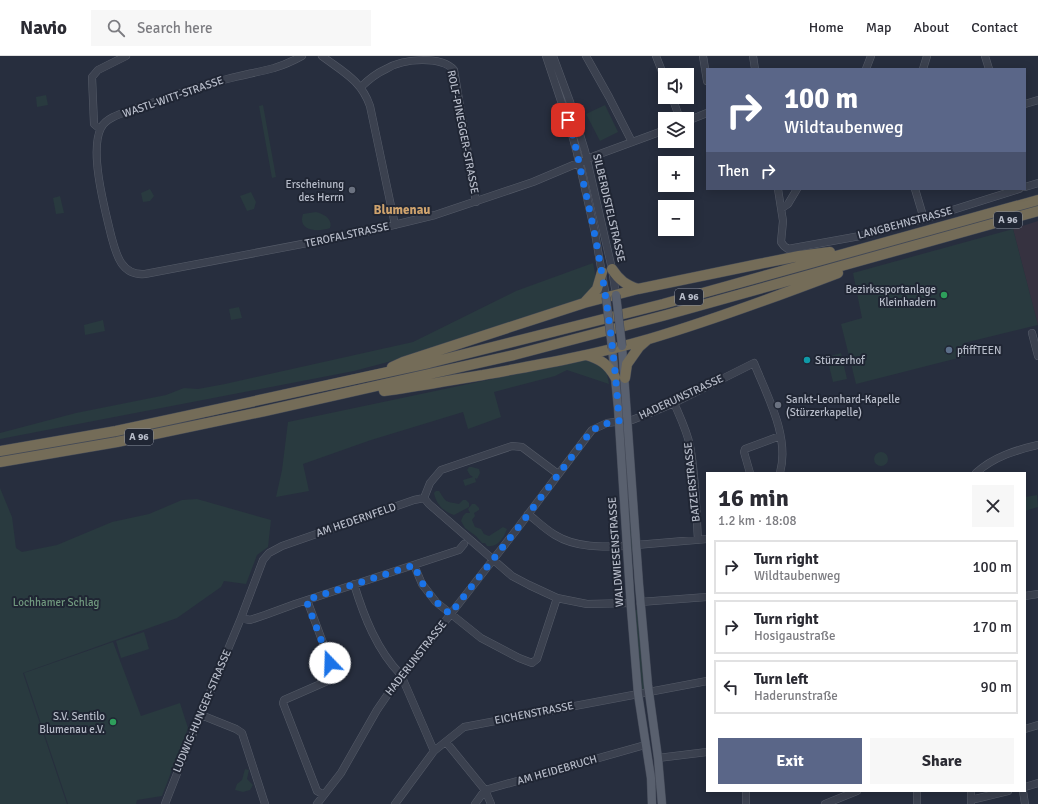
<!DOCTYPE html>
<html lang="en">
<head>
<meta charset="utf-8">
<style>
  body { margin:0; font-family:Signika,sans-serif; background:#f7f7f7; color:#2b2b33; height:100vh; display:flex; flex-direction:column; font-size:15px; white-space:nowrap }
  * { box-sizing:border-box; margin:0 }
  p { font-size:13px; color:#7c7c81 }
  .icon { flex:none; width:22px; height:22px; fill:none; stroke:currentColor; stroke-width:2; stroke-linecap:round; stroke-linejoin:round }
  .map { position:relative; flex:1; overflow:hidden }
  .sheet { position:absolute; left:706px; top:416px; width:320px; height:320px; display:flex; flex-direction:column; background:#fff; border-radius:0px; box-shadow:0 2px 10px #0003 }
  .sheet>* { flex:none }
  .top-card { position:absolute; left:706px; top:12px; width:320px; height:122px; border-radius:0px; box-shadow:0 2px 10px #0003; background:#5a6688; color:#fff; overflow:hidden }
  .fabs { position:absolute; left:658px; top:12px; display:grid; gap:8px }
  .fabs a { display:grid; place-items:center; width:36px; height:36px; border-radius:0px; background:#fff; box-shadow:0 2px 10px #0003; font-size:20px }
  .pin { position:absolute; display:grid; place-items:center; width:34px; height:34px; color:#fff; margin:-17px; border-radius:8px; box-shadow:0 2px 6px #0006 }
  .me { position:absolute; width:44px; margin:-22px; rotate:339deg; stroke-linejoin:round; filter:drop-shadow(0 0 3px #0008) }
  .turn { display:flex; align-items:center; gap:14px; height:84px; padding:0 12px; font-size:18px }
  .turn .icon { width:52px; height:52px; stroke-width:2.5 }
  .turn b { display:block; font-size:28px; line-height:34px }
  .then { display:flex; align-items:center; height:38px; padding:0 12px; background:#0003; gap:8px; font-size:15px }
  .round { display:grid; place-items:center; flex:none; width:42px; height:42px; border-radius:0px; background:#f7f7f7 }
  .headline { display:flex; align-items:center; justify-content:space-between; height:68px; padding:0 12px }
  h1 { font-size:24px; font-weight:800; line-height:30px }
  .button { display:flex; gap:8px; margin-top:auto; padding:8px 12px }
  .button a { flex:1; height:46px; border-radius:0px; background:#5a6688; color:#fff; font-size:16px; font-weight:800; line-height:46px; text-align:center }
  .button a+a { background:#f7f7f7; color:#2b2b33 }
  ul { padding:0; list-style:none }
  li { display:flex; align-items:center; gap:12px; height:54px; margin:0 8px 6px; padding:0 4px; border:2px solid #e1e1e2; border-radius:0px }
  li div { flex:1 }
  li b { display:block; font-size:15px }
  li em { font-style:normal }
  header { display:flex; align-items:center; gap:24px; box-sizing:border-box; height:56px; padding:0 20px; background:#fff; border-bottom:1px solid #e1e1e2 }
  header strong { font-size:19px }
  nav { display:flex; gap:22px; margin-inline-start:auto; font-size:14px }
  .search { width:280px; height:36px; background:#f7f7f7; display:flex; align-items:center; gap:10px; box-sizing:border-box; padding:0 14px; border-radius:0px; color:#7c7c81; font-size:15px }
  .map>svg:first-child { display:block }
</style>
</head>
<body>
<header>
<strong>Navio</strong>
<div class="search"><svg class="icon" aria-label="search" viewBox="0 0 24 24"><circle cx="10" cy="10" r="6"/><path d="M15 15l6 6"/></svg>Search here</div>
<nav><a>Home</a><a>Map</a><a>About</a><a>Contact</a></nav>
</header>
<div class="map">
<svg width="1038" height="748" viewBox="0 0 1038 748">
  <rect width="100%" height="100%" fill="#272e3e"/>
  <path fill="#363240" d="M1038,165V270L1013,173Z"/>
  <path fill="#293a3f" d="M46,39L48,49L37,51L36,41Z
    M263,49L276,121L272,122L259,50Z
    M605,49L618,76L600,85L586,58Z
    M150,133L154,140L150,145L143,146L141,137Z
    M251,136L256,146L254,153L247,155L240,140Z
    M60,140L64,157L56,158L53,142Z
    M316,156C324,158 333,163 330,172C319,176 297,176 303,158Z
    M1013,173L1038,269L964,287L966,300L856,328L841,268L862,262L853,217Z
    M593,207C598,229 595,228 581,245L403,302L354,315L0,383V377L76,357L166,339L184,332L198,333L225,328L413,286L516,235Z
    M239,251L242,262L231,264L229,253Z
    M103,264L105,275L85,279L84,269Z
    M841,297L847,323L833,326L827,301Z
    M592,302L606,313L609,328L567,314L555,320L494,336L501,361L468,373L463,356L371,384L303,408L309,435L276,441L282,414L288,366Z
    M625,374L634,495H629L621,375Z
    M874 403a7 7 0 1 1 14 0a7 7 0 1 1-14 0Z
    M469,411H472L479,413L480,417L477,423L475,422L476,426L465,430L463,424L473,421L470,419L467,414Z
    M0,432L12,461L16,492L22,496L57,489L112,466L149,458L182,444L197,443L271,464L268,491L257,499L246,528L224,525L221,531L177,562L23,617L67,748H0Z
    M436,435H439C447,447 444,445 459,448L463,444H466L469,447V451L454,459C444,456 436,448 434,437Z
    M1037,439L1038,451L1025,455V441Z
    M475,448L479,452V454L474,457L475,460L472,464L475,471L481,473L484,478L489,480L503,471L507,473C504,482 497,492 487,490L485,487H482L476,480L465,472L461,465L463,460L466,457H470L468,453L472,448Z
    M633,554H638L645,633H640Z
    M144,576L149,593L121,602L116,585Z
    M113,586L141,660L180,647L188,672L162,740L137,744L136,748H68L24,617Z
    M245,713L249,714L247,723L253,729L250,734L243,736L235,734L237,728L242,724Z"/>
  <g fill="none" stroke-linecap="round" stroke-linejoin="round">
    <defs>
      <path id="minor" d="M302,0C293,5 284,9 274,12C259,16 242,19 227,23C196,31 165,42 135,53C124,57 106,61 101,72C89,95 105,154 111,179C116,198 121,220 145,218L365,176L435,159L533,126L597,99L665,74
        M322,0C343,16 361,24 370,50L395,169
        M546,0L571,75L577,97L595,177L606,241
        M553,0L570,46L585,95L612,213L616,239
        M586,0L609,41L632,86
        M656,0L665,23
        M703,0L707,25
        M753,0L755,13
        M985,0L989,13
        M866,13L871,0
        M923,13L927,0
        M361,31C368,24 377,17 386,13C404,2 441,0 454,14L476,146
        M672,41L680,63
        M1025,48L1038,44
        M687,65L707,57
        M100,73L94,68L92,21L98,14L126,0
        M1025,131L1038,127
        M778,133L783,165L781,186L784,190L788,193L860,180L924,163L1019,133
        M915,133L924,163
        M782,152L788,148L797,133
        M1032,277L1038,300
        M674,347C680,361 687,375 690,390C696,421 696,453 698,484
        M750,417L744,396L745,393L780,380
        M976,417C993,401 1016,394 1038,389
        M424,442L429,448L512,520L529,529L557,542L587,548L631,547
        M424,442L430,427L441,414L512,390L522,391L558,418
        M528,458C537,465 545,473 555,479C576,492 603,491 627,490
        M636,489L707,483
        M414,509L422,528L436,546L481,582L519,602L532,607L537,603L557,542
        M354,528C364,561 377,594 401,619L434,695
        M1025,540L1038,538
        M307,544L335,619L332,623L284,644L283,647L317,735L324,739
        M640,546L707,541
        M241,562L250,564L265,559L295,548L459,494L464,488
        M201,659L236,673L242,677L265,748
        M1025,673L1038,669
        M446,686L485,734L491,748
        M658,702L707,696
        M1025,731L1038,727
        M746,735V748
        M917,735V748
        M1023,735L1025,748
        M971,742L975,743L1008,735
        M165,748L187,692L241,562L263,504L269,497L282,490L414,444L424,442
        M317,748L341,717L377,654L401,619L407,614L517,473L592,374L607,367L632,364L650,357L674,347L754,307C767,340 790,380 780,417
        M395,748L434,695L464,671L707,625
        M475,748L485,734L645,689
        M825,748L857,735
        M971,748V735"/>
      <path id="major" d="M622,290L639,528L648,629L658,702L662,748
        M612,292L618,352L631,553L638,638L651,722L652,748"/>
      <path id="highway" d="M612,213C619,224 626,229 638,233
        M585,246L597,233L602,216
        M586,299C600,303 608,308 615,321
        M392,311L403,306L584,247L638,233L759,208L799,200L830,196
        M625,322L627,308L639,291L647,284
        M384,335C417,331 450,324 483,319C538,309 594,299 649,283C713,264 775,241 838,217
        M0,395L116,375L177,362L429,307L663,248L1038,144
        M0,406L117,386L265,355L514,299L666,259L1038,155"/>
    </defs>
    <use href="#minor" stroke="#565c69" stroke-width="8"/>
    <use href="#major" stroke="#444a58" stroke-width="9"/>
    <use href="#highway" stroke="#434956" stroke-width="11"/>
    <use href="#minor" stroke="#3b414f" stroke-width="7"/>
    <use href="#major" stroke="#59606e" stroke-width="8"/>
    <use href="#highway" stroke="#746c58" stroke-width="10"/>
    <defs>
      <path id="major-bridge" d="M616,239L622,290
        M606,241L612,292"/>
    </defs>
    <use href="#major-bridge" stroke="#444a58" stroke-width="9" stroke-linecap="butt"/>
    <use href="#major-bridge" stroke="#59606e" stroke-width="8"/>
  </g>
  <g fill="none" stroke-linecap="round" stroke-linejoin="round">
    <path stroke="#1a73e8" stroke-width="7" stroke-dasharray="0 12.6" d="M330,607L306,544L414,509C424,533 430,542 450,558L517,473L592,374L608,367L619,365C614,288 603,212 586,138C580,113 576,88 568,64"/>
  </g>
  <g fill="#6b7280" stroke="#202634" stroke-width="1.5">
    <circle cx="352" cy="134" r="4"/>
    <circle cx="778" cy="349" r="4"/>
  </g>
  <g fill="#2e9e5b" stroke="#202634" stroke-width="1.5">
    <circle cx="944" cy="239" r="4"/>
    <circle cx="113" cy="666" r="4"/>
  </g>
  <circle fill="#5c6f8a" stroke="#202634" stroke-width="1.5" cx="949" cy="294" r="4"/>
  <circle fill="#0f9aa8" stroke="#202634" stroke-width="1.5" cx="807" cy="304" r="4"/>
  <g text-anchor="middle" dominant-baseline="central" stroke-width="4" stroke-linejoin="round" paint-order="stroke">
    <g fill="#202634" stroke="#8a8f9c" stroke-width="1">
      <rect x="994" y="156" width="28" height="16" rx="3"/>
      <rect x="675" y="233" width="28" height="16" rx="3"/>
      <rect x="125" y="373" width="28" height="16" rx="3"/>
    </g>
    <g font-size="10" font-weight="bold" fill="#b7bcc9">
      <text x="1008" y="164">A 96</text>
      <text x="689" y="241">A 96</text>
      <text x="139" y="381">A 96</text>
    </g>
    <g font-size="11" fill="#b7bcc9" stroke="#202634">
      <text transform="translate(173 41) rotate(-19)">WASTL-WITT-STRASSE</text>
      <text transform="translate(463 76) rotate(79)">ROLF-PINEGGER-STRASSE</text>
      <text transform="translate(609 152) rotate(77)">SILBERDISTELSTRASSE</text>
      <text transform="translate(905 167) rotate(-15)">LANGBEHNSTRASSE</text>
      <text transform="translate(347 179) rotate(-12)">TEROFALSTRASSE</text>
      <text transform="translate(681 341) rotate(-25)">HADERUNSTRASSE</text>
      <text transform="translate(692 426) rotate(-96)">BATZERSTRASSE</text>
      <text transform="translate(356 464) rotate(-19)">AM HEDERNFELD</text>
      <text transform="translate(616 496) rotate(-94)">WALDWIESENSTRASSE</text>
      <text transform="translate(416 602) rotate(-52)">HADERUNSTRASSE</text>
      <text transform="translate(202 655) rotate(-67)">LUDWIG-HUNGER-STRASSE</text>
      <text transform="translate(534 657) rotate(-11)">EICHENSTRASSE</text>
      <text transform="translate(557 714) rotate(-16)">AM HEIDEBRUCH</text>
    </g>
    <g font-size="11" fill="#b7bcc9" stroke="#202634" text-anchor="end">
      <text x="344" y="128">Erscheinung<tspan x="344" dy="13">des Herrn</tspan></text>
      <text x="936" y="233">Bezirkssportanlage<tspan x="936" dy="13">Kleinhadern</tspan></text>
      <text x="957" y="294" text-anchor="start">pfiffTEEN</text>
      <text x="815" y="304" text-anchor="start">Stürzerhof</text>
      <text x="786" y="343" text-anchor="start">Sankt-Leonhard-Kapelle<tspan x="786" dy="13">(Stürzerkapelle)</tspan></text>
      <text x="105" y="660">S.V. Sentilo<tspan x="105" dy="13">Blumenau e.V.</tspan></text>
    </g>
    <g font-size="11" fill="#70987e" stroke="#202634">
      <text x="56" y="546">Lochhamer Schlag</text>
    </g>
    <g font-size="13" font-weight="bold" fill="#cfa36d" stroke="#202634">
      <text x="402" y="154">Blumenau</text>
    </g>
  </g>
</svg>
<div class="fabs">
<a><svg class="icon" aria-label="sound" viewBox="0 0 24 24"><path d="M4 9h4l5-4v14l-5-4H4zM17 9q2 3 0 6"/></svg></a>
<a><svg class="icon" aria-label="layers" viewBox="0 0 24 24"><path d="M12 4l9 5-9 5-9-5zM3 14l9 5 9-5"/></svg></a>
<a>+</a>
<a>−</a>
</div>
<div class="pin" style="left:568px;top:64px;background:#d93025"><svg class="icon" aria-label="arrive" viewBox="0 0 24 24"><path d="M6 21V4h12l-3 4 3 4H6"/></svg></div>
<svg class="me" style="left:330px;top:607px" viewBox="-20 -20 40 40"><circle r="19" fill="#fff"/><path d="M0-13L10 11 0 6-10 11z" fill="#1a73e8"/></svg>
<div class="top-card">
<div class="turn"><svg class="icon" aria-label="right" viewBox="0 0 24 24"><path d="M7 20v-9h11M14 6l5 5-5 5"/></svg><div><b>100 m</b>Wildtaubenweg</div></div>
<div class="then">Then<svg class="icon" aria-label="right" viewBox="0 0 24 24"><path d="M7 20v-9h11M14 6l5 5-5 5"/></svg></div>
</div>
<section class="sheet">
<div class="headline"><div><h1>16 min</h1><p>1.2 km · 18:08</p></div><a class="round"><svg class="icon" aria-label="close" viewBox="0 0 24 24"><path d="M6 6l12 12M18 6L6 18"/></svg></a></div>
<ul>
<li><svg class="icon" aria-label="right" viewBox="0 0 24 24"><path d="M7 20v-9h11M14 6l5 5-5 5"/></svg><div><b>Turn right</b><p>Wildtaubenweg</p></div><em>100 m</em></li>
<li><svg class="icon" aria-label="right" viewBox="0 0 24 24"><path d="M7 20v-9h11M14 6l5 5-5 5"/></svg><div><b>Turn right</b><p>Hosigaustraße</p></div><em>170 m</em></li>
<li><svg class="icon" aria-label="left" viewBox="0 0 24 24"><path d="M17 20v-9H6M10 6l-5 5 5 5"/></svg><div><b>Turn left</b><p>Haderunstraße</p></div><em>90 m</em></li>
</ul>
<div class="button"><a>Exit</a><a>Share</a></div>
</section>
</div>
</body>
</html>
